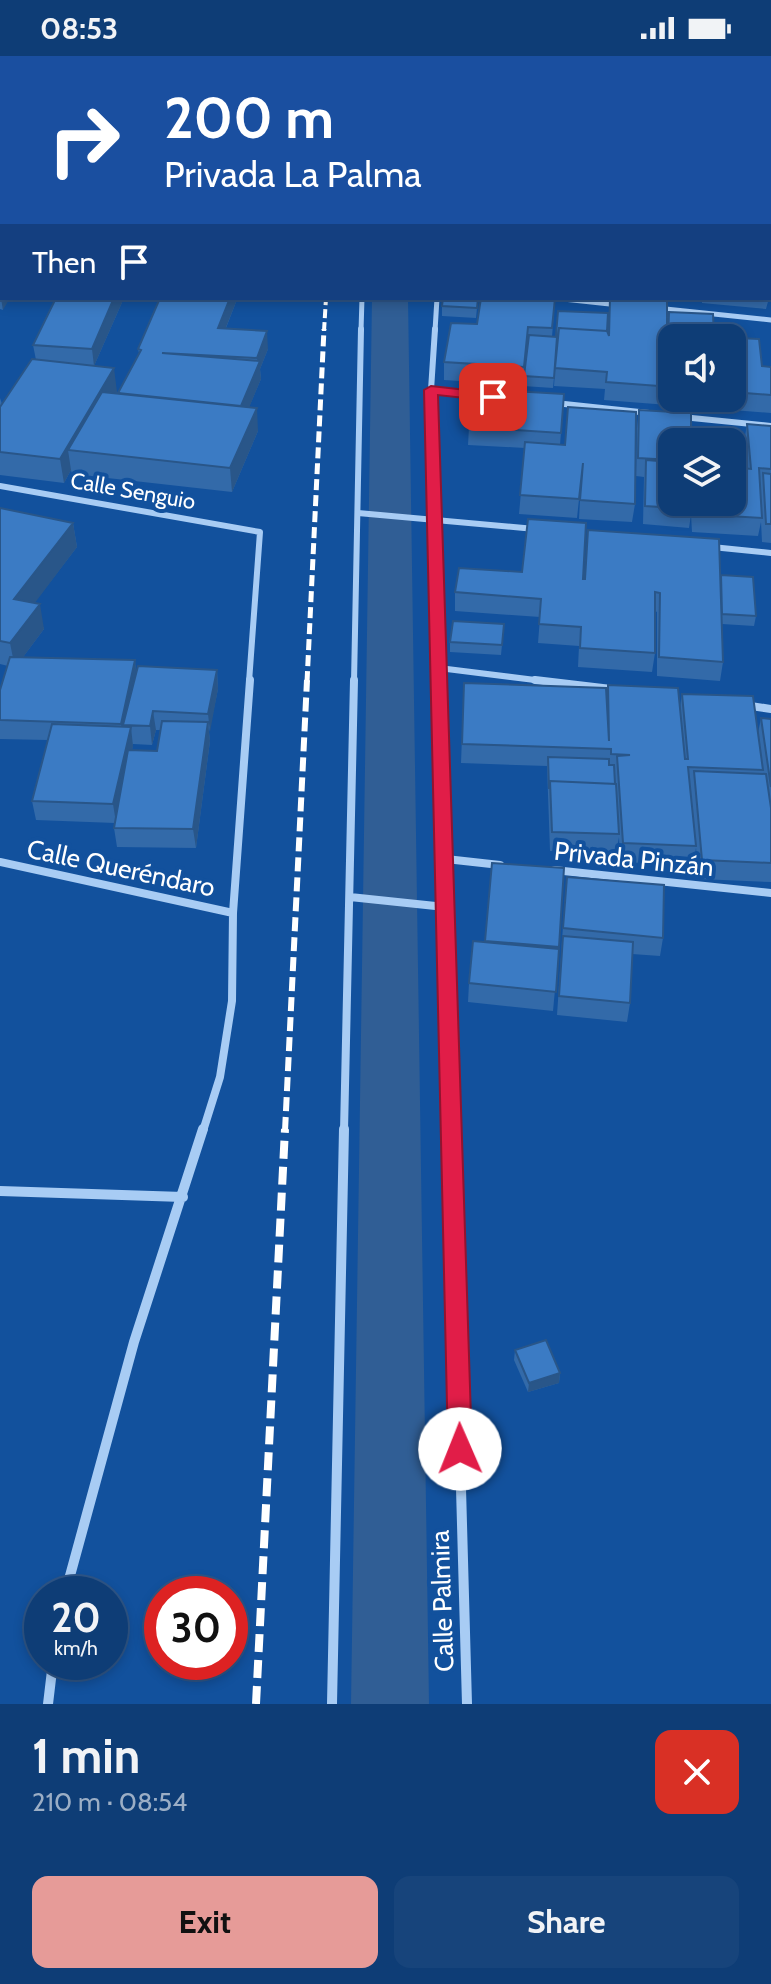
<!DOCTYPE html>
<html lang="en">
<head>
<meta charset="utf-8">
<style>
  body { margin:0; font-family:Cabin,sans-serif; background:#17447b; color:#f1f3f6; height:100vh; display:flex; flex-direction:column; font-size:30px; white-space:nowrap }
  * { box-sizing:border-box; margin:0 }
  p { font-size:26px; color:#9baec5 }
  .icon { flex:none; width:44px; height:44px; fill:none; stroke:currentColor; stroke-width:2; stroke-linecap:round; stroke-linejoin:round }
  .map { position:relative; height:1648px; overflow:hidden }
  .side { display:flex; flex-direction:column; background:#0e3d76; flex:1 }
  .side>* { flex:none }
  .hud { position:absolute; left:0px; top:0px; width:772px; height:244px; box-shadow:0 4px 12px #0003,0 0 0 2px #2e5688; background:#1a4fa0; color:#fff; overflow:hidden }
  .tools { position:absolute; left:658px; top:268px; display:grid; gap:16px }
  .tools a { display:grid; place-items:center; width:88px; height:88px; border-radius:16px; background:#0e3d76; box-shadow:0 4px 12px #0003,0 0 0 2px #2e5688; font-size:40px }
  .speed { position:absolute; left:24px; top:1520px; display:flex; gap:16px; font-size:40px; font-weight:700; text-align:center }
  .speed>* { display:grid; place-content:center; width:104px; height:104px; border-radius:50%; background:#0e3d76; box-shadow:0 4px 12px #0003,0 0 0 2px #2e5688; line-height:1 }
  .speed small { font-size:20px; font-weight:400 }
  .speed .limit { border:12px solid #d22; background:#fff; color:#111 }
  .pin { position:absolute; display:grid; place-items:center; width:68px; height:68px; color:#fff; margin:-34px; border-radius:16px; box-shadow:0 4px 12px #0006 }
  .me { position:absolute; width:88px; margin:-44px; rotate:359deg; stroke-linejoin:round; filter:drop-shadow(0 0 6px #0008) }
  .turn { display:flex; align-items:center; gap:28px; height:168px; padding:0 32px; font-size:36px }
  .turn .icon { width:104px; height:104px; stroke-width:2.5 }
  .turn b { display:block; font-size:56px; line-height:68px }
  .then { display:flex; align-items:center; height:76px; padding:0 32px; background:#0003; gap:16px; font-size:30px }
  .round { display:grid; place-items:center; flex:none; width:84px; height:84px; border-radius:16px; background:#17447b }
  .overview { display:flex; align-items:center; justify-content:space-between; height:136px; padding:0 32px }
  h1 { font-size:48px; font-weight:800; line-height:60px }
  .button { display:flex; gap:16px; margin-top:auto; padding:16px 32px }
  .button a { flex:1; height:92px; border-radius:16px; background:#e69b98; color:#111; font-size:32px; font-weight:800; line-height:92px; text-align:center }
  .button a+a { background:#17447b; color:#f1f3f6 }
  .status { display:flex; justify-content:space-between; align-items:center; height:56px; padding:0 40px; background:#0e3d76; direction:ltr }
  .status svg { height:22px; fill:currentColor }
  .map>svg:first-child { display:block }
</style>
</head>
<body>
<div class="status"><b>08:53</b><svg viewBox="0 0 49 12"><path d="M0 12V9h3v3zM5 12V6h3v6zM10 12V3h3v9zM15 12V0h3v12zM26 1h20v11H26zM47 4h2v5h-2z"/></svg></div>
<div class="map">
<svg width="771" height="1648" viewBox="0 0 771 1648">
  <rect width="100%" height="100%" fill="#12519d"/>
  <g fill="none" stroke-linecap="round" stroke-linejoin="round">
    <path fill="#305e95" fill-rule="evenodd" d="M375,0H405V2H375Z
      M372,242H408L429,1648H351Z"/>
    <path stroke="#a8ccf4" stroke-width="5" d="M0,63L2,60
      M554,242L619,249
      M656,252L771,264
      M361,275L362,242
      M435,275L437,242"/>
    <path stroke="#a8ccf4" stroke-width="6" d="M435,273L431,334L439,626
      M431,334L482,339
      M555,347L649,357
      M682,361L771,370
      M0,430L260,476L249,626
      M358,457L535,473
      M712,491L771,497
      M439,612L551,626
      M354,626L361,273"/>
    <path stroke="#a8ccf4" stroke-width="8" d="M439,624L451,1075
      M535,624L611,633
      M744,649L771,653
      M446,803L500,809
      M0,806L233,857
      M554,814L771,837
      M350,841L445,851
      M203,1075L220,1021L232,945L233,857L250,624
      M344,1075L354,624"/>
    <path stroke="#a8ccf4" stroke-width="10" d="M451,1073L467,1648
      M0,1135L183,1141
      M65,1538L134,1286L203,1073
      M48,1648L53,1606
      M332,1648L344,1073"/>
    <path stroke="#fff" stroke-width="4" stroke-dasharray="9 4" stroke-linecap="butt" d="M324,275L326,242"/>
    <path stroke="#fff" stroke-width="5" stroke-dasharray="11 5" stroke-linecap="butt" d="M307,626L324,273"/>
    <path stroke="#fff" stroke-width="6" stroke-dasharray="14 6" stroke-linecap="butt" d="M285,1075L307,624"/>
    <path stroke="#fff" stroke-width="8" stroke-dasharray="18 8" stroke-linecap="butt" d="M256,1648L285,1073"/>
  </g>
  <path fill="#336aa9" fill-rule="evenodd" d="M45,0H96L94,2H46Z
    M121,0H290V2H121Z
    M438,0H528L527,2H438Z
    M681,0H723L722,2H670L681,1Z
    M770,37H771V83L770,79Z
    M0,72H2V161H0Z
    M770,174L771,243L769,242L766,253L702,247V242H770Z
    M0,201L3,254L0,253Z
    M124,242L94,310L117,336L116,337H118L139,297L138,293L160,242H236V246L226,272L268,293L260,313L261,323L249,351L258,375L232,436L72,418L71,414L64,427L0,419V342L2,348L36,304L33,289Z
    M478,242L476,262L442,260V250Z
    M481,242H555L552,281H556L558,255L608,257V277L610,242H673L672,244H667V284L669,256L713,258L714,281L759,283L762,310L771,311V357L604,344L605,333L554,330L557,289L553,332L523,330L528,288L523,329L444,324V306L451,267L477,268ZM672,282H732V342H672Z
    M564,338L560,389L635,448L632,466L579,463L581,425L577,462L519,458L525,392L468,389L469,371Z
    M639,354L672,386V446H732L746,412L744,387L747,368L771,370V487L762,486L761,466L758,480L692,476L691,459L689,472L643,468L644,421L636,420L637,372Z
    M0,452L73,467L77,491L34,547L44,573L23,601L135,604L136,616L217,614L218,633L209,676L210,685L196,792L117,791L114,772L115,767L36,764L32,745L48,684L0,683V634L8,610L0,608ZM156,674H160L157,695L132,694L133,688L152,689Z
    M588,474L720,521L756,560L754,570L722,568L723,606L720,625L657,620V556L655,555V597L652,616L578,611L579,590L538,587L540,561L455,555V536L584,523Z
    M504,568L501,599L450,596V586Z
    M464,627L606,642L608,629L680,651L682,638L758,677L761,662L771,663V826L699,823L696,792L693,809L620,806L619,781L616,797L550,795L547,710L461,707Z
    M492,807L559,891L553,955L468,946L469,927L485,886Z
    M565,840L663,882L660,900L632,898L630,947L627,966L557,959Z
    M515,1294L560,1317L559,1327L528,1336L514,1304Z"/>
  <path fill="#295689" d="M222,0H235V2H220Z
    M2,233V242H10L3,254L0,236Z
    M114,242H124L94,310L92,293Z
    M230,242H236V246L219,289L218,272Z
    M267,275L268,293L260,313L261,323L241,371L240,353L258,311L257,302Z
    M114,312L117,336L82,396L68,394L71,414L64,427L60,403Z
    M257,352L258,375L232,436L230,412Z
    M73,467L77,491L19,568L14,543Z
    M40,548L44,573L15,612L10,587Z
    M135,604L137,623L123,669L125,681L124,687L121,668Z
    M217,614L218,633L210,676L208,658Z
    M153,655L156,674L152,689L150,670Z
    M208,666L210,685L196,792L193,773Z
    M131,671L133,690L116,767L113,748Z
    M560,1317L559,1327L528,1336L529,1327Z"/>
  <path fill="#3b7bc4" stroke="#295689" stroke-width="2" d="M132,0H222L220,2H149Z
    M233,0H283L282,2H232Z
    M750,0H771V20L770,2H751Z
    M0,72H2V89H0Z
    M0,95L2,96V145L0,144Z
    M770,136H771L770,164Z
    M770,174H771V196H770Z
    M0,201H2V233L0,236Z
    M56,242H114L92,293L33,289Z
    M160,242H230L218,272L267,275L257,302L162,297L260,305L241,350L118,337L141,294L138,293Z
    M443,242H478L477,252L442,250Z
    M481,242H555L552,272L528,271L524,311L444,306L451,267L477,268Z
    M610,242H667V284H672V331L606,326L607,316L555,312L559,272L607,275L609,280Z
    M558,255L608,257L607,275L559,272L558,279H556Z
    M669,256L713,258L714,281L677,279L676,282H672V284H668Z
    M529,279L557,281L554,322L524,320Z
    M677,279L759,283L762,310L771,311V339L732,336V282H677Z
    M32,303L114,312L60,403L0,396V351Z
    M475,333L564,338L561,377L469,371Z
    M102,336L257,352L230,412L68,394Z
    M568,351L636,356L635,448L580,444L583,407L579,443L520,439L525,386L565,389Z
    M639,354L691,357V386H672V404L638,402Z
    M747,368L771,370V413L759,412L762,462L694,458V446H732V411L751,413Z
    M694,374L717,375V386H694Z
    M646,404L672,406V446H692V453L645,450Z
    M763,417L771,418V468H766Z
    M0,452L73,467L14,543L40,548L10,587L0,585Z
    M528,463L586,467L583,523H585L588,474L719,483L723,606L659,601L660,537L655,536V597L580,592L581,571L539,568L541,543L455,536L459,512L522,516Z
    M721,519L753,521L756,560L722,558Z
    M453,565L504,568L502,589L450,586Z
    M10,601L135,604L121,668L0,664V634Z
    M138,610L217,614L208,658L153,655L150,670L123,669Z
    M464,627L606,632L609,685L608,629L678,632L685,703H688L682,638L753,640L763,714L688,711L696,790L623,787L617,700L630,699L611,698V693L462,688Z
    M761,662L771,663V731Z
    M162,665L208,666L193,773L114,772L128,694L157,695Z
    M52,668L131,671L113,748L32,745Z
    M548,701L609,703V709H614L615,728L550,725V732H549Z
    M694,715L766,718L771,752V807L702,804Z
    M550,725L616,728L619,778L552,776Z
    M492,807L564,812L559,891L485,885Z
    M567,821L664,829L663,882L563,872Z
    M563,880L633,886L630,947L559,940Z
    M473,885L559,893L556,936L469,927Z
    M546,1284L560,1317L529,1327L515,1294Z"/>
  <path fill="#e11d48" stroke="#92132f" stroke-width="2" d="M431,330L493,337L499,341L493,345L438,339L472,1393L468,1401L460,1404L451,1401L448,1393L424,334Z"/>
  <g text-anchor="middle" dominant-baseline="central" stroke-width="8" stroke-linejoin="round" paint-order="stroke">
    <g font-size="22" fill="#fff" stroke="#12519d">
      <text transform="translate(133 435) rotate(10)">Calle Senguio</text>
    </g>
    <g font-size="26" fill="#fff" stroke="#12519d">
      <text transform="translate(634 803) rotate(6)">Privada Pinzán</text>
      <text transform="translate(121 812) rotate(12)">Calle Queréndaro</text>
      <text transform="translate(442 1545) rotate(-92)">Calle Palmira</text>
    </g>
  </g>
</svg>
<div class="tools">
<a><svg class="icon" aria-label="sound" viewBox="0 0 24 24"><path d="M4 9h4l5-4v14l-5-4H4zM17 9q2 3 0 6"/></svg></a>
<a><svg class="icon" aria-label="layers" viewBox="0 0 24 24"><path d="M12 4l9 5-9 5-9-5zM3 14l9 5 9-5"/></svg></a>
</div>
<div class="speed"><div>20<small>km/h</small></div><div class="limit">30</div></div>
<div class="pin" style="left:493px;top:341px;background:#d93025"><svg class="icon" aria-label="arrive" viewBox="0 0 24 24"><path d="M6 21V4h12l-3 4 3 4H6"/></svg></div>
<svg class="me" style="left:460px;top:1393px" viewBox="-20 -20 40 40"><circle r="19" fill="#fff"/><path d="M0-13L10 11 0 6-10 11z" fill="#e11d48"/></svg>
<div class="hud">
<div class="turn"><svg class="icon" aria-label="right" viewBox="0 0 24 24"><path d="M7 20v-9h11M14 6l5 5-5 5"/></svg><div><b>200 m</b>Privada La Palma</div></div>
<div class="then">Then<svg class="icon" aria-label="arrive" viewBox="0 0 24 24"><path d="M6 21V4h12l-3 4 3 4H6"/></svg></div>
</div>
</div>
<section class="side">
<div class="overview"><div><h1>1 min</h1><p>210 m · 08:54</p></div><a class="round" style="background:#d93025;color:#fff"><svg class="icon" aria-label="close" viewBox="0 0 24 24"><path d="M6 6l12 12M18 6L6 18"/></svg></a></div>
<div class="button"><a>Exit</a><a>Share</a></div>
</section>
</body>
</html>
